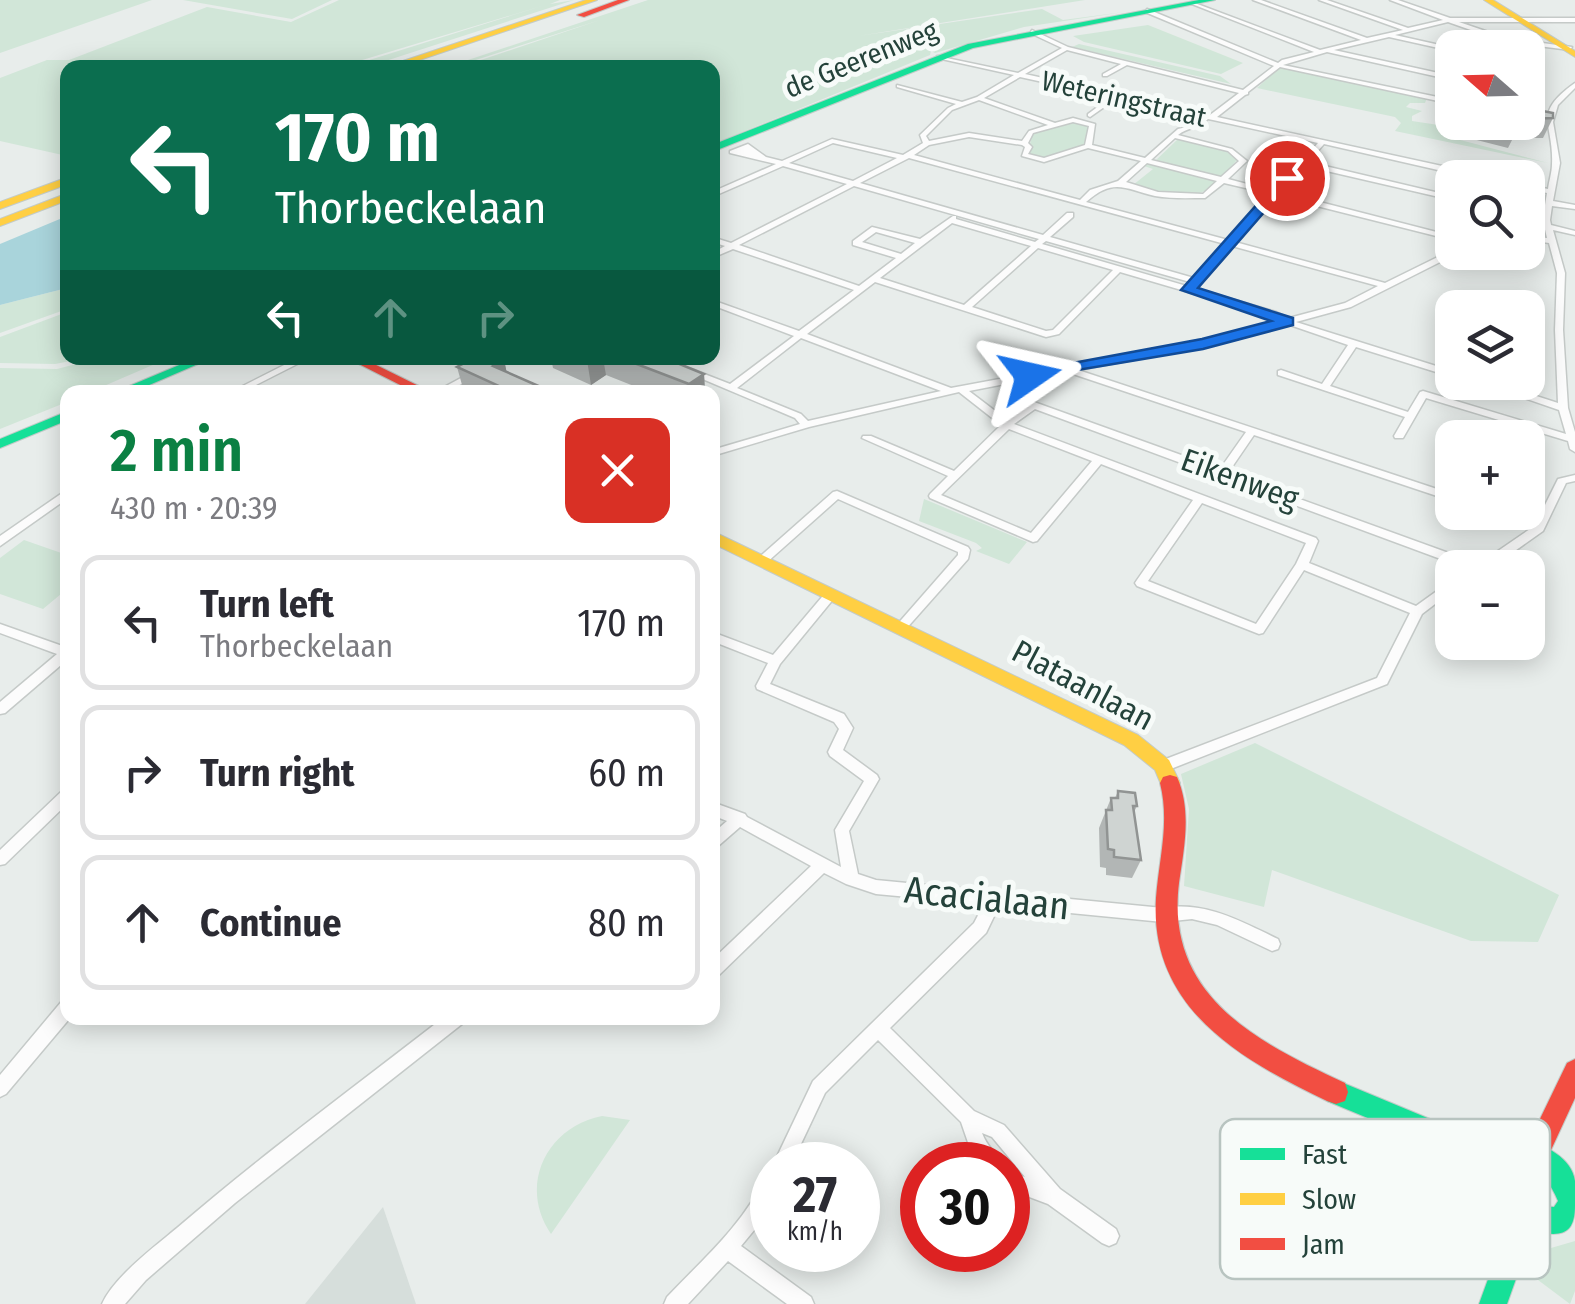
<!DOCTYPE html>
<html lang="en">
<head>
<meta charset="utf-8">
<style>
  body { margin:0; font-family:"Fira Sans Condensed",sans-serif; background:#f7f7f7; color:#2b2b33; height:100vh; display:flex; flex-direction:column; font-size:38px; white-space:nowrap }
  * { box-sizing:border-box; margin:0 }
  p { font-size:32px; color:#7c7c81 }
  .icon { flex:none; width:55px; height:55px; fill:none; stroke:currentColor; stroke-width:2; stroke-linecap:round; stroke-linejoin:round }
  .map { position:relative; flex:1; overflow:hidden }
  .side { position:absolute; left:60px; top:385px; width:660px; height:640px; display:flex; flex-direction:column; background:#fff; border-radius:20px; box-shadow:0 5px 25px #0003 }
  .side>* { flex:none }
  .guide { position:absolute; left:60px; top:60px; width:660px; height:305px; border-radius:20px; box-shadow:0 5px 25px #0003; background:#0b6e4f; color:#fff; overflow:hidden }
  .needle { width:65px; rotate:290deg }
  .controls { position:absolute; left:1435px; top:30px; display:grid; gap:20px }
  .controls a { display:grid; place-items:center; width:110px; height:110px; border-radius:20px; background:#fff; box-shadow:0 5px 25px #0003; font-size:50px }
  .speed { position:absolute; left:750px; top:1142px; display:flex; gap:20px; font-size:50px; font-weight:700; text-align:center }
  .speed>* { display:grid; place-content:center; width:130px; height:130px; border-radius:50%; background:#fff; box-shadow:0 5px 25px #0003; line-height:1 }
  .speed small { font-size:25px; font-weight:400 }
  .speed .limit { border:15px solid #d22; background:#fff; color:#111 }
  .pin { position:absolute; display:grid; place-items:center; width:85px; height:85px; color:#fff; margin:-42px; border:5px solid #fff; border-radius:50%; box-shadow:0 2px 10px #0007 }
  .me { position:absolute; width:110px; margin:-55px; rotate:79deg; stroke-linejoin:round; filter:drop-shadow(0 0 8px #0008) }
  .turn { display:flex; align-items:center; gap:35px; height:210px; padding:0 50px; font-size:45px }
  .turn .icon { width:130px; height:130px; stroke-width:2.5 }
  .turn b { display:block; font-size:70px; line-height:85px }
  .lanes { display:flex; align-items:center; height:95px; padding:0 50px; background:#0003; justify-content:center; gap:50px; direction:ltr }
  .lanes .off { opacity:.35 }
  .round { display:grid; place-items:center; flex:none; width:105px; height:105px; border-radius:20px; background:#f7f7f7 }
  .overview { display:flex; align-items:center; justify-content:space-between; height:170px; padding:0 50px }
  h1 { font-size:60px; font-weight:600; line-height:75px; color:#0b8043 }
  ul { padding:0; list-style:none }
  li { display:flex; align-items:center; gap:30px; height:135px; margin:0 20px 15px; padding:0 30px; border:5px solid #e1e1e2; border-radius:20px }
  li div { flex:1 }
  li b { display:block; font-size:38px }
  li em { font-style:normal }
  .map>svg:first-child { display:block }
</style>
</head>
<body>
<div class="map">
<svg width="1575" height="1304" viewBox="0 0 1575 1304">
  <rect width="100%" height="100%" fill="#e8edeb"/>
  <path fill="#d6dedb" d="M383,1207L416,1304H305Z"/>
  <path fill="#d1e6d8" d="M0,0H152L0,53Z
    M183,0H332L292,19Z
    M339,0H560L550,4L574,0L367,67H347L545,5L339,67L68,68L67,156L0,141V78L47,60H69L207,7L291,22Z
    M648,0H1085L858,36L1042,9L1063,20L1124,12L1024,27L935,53L931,51L930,55L713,144L712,68L460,67L600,20L454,67L444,68Z
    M1148,25L1243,63L1221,74L1084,42L1073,36Z
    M1079,44L1220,76L1231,84L1072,47Z
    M1280,67L1427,98L1425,103H1410L1406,107L1422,111L1412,116V121L1465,129L1463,134L1445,136L1548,163L1395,131L1401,123L1395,117L1257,88Z
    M1072,121L1089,125L1086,145L1043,159L1027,153L1033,134Z
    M1178,139L1226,151L1237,160L1221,178L1155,161Z
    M1147,163H1150L1218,180C1199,205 1161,194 1133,185L1153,169L1144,166Z
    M67,288V309L0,333V305Z
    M67,312L68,358H86L55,364L0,363V337Z
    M99,358H169L90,392H68L67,402L0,429V368L57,369Z
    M924,499L1027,542L1009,564L976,551L982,548L976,543L919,521Z
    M24,540L67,555V589L43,609L0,594V558Z
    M1255,743L1559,895L1538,942L1471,941L1272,870L1264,907L1184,886L1189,809L1181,774Z
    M602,1116L630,1120L551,1234C518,1186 546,1127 602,1116Z
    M1575,1241V1291L1570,1304L1534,1277L1551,1248Z"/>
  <path fill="#a9d4db" d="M67,216V288L0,305V244Z"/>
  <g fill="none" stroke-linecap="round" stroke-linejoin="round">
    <defs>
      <path id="street" d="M1253,0H1261L1367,38L1403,30L1319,0H1327L1408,28L1443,20L1390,0H1398L1450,18H1575V22H1459L1506,38L1572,47L1570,50L1505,42L1448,22L1395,35L1453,48L1452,51L1389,37L1334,50L1452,76V80L1327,52L1283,65L1452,100V104L1280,67L1248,92V94L1245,95L1217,117L1488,176L1473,178L1324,144L1308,162L1452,196V200L1305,166L1281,192L1452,236V240L1277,196L1235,242L1385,283L1452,250V252L1456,254L1351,307L1296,322L1452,371V377L1356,347L1330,386L1408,412L1420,392L1423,391L1566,434L1559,410L1478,382H1493L1558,403L1555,330L1557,273L1549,243L1528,240V236L1547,238L1543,221L1528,217V213L1543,217L1547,193L1528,189V185L1548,189C1549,181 1552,172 1552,164C1554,123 1531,114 1575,83V88L1558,105L1553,122L1560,163L1553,201L1575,205V209L1552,206L1550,220L1551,225L1575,231V235L1553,230L1565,273L1563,330L1568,408L1575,432V452L1570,449L1568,441L1426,398L1403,438H1395L1394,436L1405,417L1278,375V371L1281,370L1322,384L1348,345L1287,324L1203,347L1078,370L1452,494V501L1254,435L1228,473L1479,564L1530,529L1489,512H1506L1536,523L1558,479L1575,475V481L1566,483L1543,531L1491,568H1465L1035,409L1014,424L1316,538L1318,541L1309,563L1416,606L1448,583L1452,582V591L1422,614L1387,684L1163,772L1158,770L1156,766L1158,762L1377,678L1410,613L1304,570L1263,633L1259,634L1137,586L1135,583L1137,580L1193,500L1101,464L1037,541L1033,542L930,498L929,496L930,494L948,476L862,438L863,436H871L954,471L1001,425L959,392L809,427L712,456V450L800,424L795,418L686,372L691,369L694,370L730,384L794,336L712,305V300L799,331L854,290L733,249L712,258V253L725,246L712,242V237L731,243L847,184L783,166L712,197V192L776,164L730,153V151L748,144L766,157L782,161L832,139L903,155L923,143L920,135L948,108L956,104L897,87V85L962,102L977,97L1014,75L937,58V56L1018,73L1062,48L1030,33L1032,30L1068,47L1243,90L1274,66L1145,12L1147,9L1278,63L1282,60L1314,52L1192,4V2L1320,50L1361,40ZM1067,50L1121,64L1103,74V76H1107L1127,65L1239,93L1210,115L1025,74ZM1020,77L1111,97L1088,114V116L1090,117L1117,98L1203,117L1195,125L1178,129L1145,158L1092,145L1095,124L1073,118L1055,123L984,98ZM979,100L1048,125L1029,131L1022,141L969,133L929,141L926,136L952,110ZM1208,119L1213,120L1318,143L1274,191L1228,179L1247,161L1232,149L1178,135C1187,127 1197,130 1208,119ZM1073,122L1089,126L1085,145L1044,158L1028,154L1032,147L1028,143L1033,133ZM969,137L1022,145L1025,147L1022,156L1044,162L1088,148L1141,161L1118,181L1090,190L1080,200L914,155L929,145ZM1175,138L1228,151L1239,161L1221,177L1151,160ZM833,143L897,158L853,181L789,163ZM909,158L1225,244L1194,278L1050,237L1073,217V213H1067L1043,235L860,183ZM1147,163L1217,181L1203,194L1158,192L1126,182ZM1224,183L1271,194L1228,240L1086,202C1114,177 1125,189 1155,196C1171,199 1189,198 1205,198ZM854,186L1039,239L1035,242L956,219V216H953L920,239L872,227L853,241V245L896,258L859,286L739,245ZM952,223L1031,246L964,305L880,278ZM876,232L915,243L901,254L862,242ZM1046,241L1190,282L1188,285L1192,288L1199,283L1232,246L1378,286L1345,303L1289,318L1276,312L1042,244ZM1038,248L1113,270L1053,330L1046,331L972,307ZM1120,272L1270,316L1280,321L1202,341L951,388L807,334L875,282L1046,337L1059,334ZM801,338L941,391L808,421L801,414L737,388ZM1067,372L1246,432L1220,469L1034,402L1007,420L969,391ZM1009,429L1092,461L1031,533L941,495ZM1202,503L1306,543L1296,564L1256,624L1148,581Z
        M298,358H309L242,392H231Z
        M472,372L475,373V377L446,392H435Z
        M68,489V498L0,546V536Z
        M837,491L968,547L970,550L968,559L905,630L901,631L895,627L958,555V552L838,499L765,564H757L755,561L833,492Z
        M831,590L837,594L835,597L780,664L770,684L844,714L853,728L843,750L877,775L879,779L849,831L858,874L876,880L1163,908C1206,901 1240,921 1278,939L1280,944L1278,949L1272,951L1217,925L1192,919L1163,922L999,906L986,933L890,1028L974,1111L1004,1125L1060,1189L1116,1229L1119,1236L1116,1243L1109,1246L1102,1243L1048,1204L1008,1189V1171L1025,1177L992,1137L982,1133C987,1147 996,1152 1001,1165H980L973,1157L961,1122L878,1040L825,1093L791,1165H773L813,1081L974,923L984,904L876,894L846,884L824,873L718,976L712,978V960L811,866L740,827L717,847L712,849V834L727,821L712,815V802L745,814L747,817L841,867L835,830L864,781L830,756L828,752L839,729L834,722L757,689L756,686L768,663L712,641V632L773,655L827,591Z
        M0,624L68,648V659L5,713L0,714V702L57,654L0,633Z
        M68,788V803L5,864L0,865V850L63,790Z
        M68,999V1018H70L6,1094L0,1097V1075L62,1001Z
        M443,1018H464L462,1024L235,1203L146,1280L125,1304H102C114,1277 154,1247 177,1228C263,1154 354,1087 443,1018Z
        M772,1175V1204L770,1211L741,1246L811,1297L814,1304H787L728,1261L688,1304H664L667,1297C702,1260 744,1224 765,1177Z"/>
      <path id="fast" d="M1199,0H1215L973,48L712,152V145L968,44Z
        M196,358H212L133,392H115Z
        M68,411V420L0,448V439Z
        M1336,1080L1495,1146L1513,1136C1536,1141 1571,1154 1575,1181C1575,1188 1575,1197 1575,1205C1575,1236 1560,1237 1533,1231L1507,1304H1479L1510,1219C1495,1205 1488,1187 1485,1167L1327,1101L1324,1092L1327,1083ZM1515,1162C1537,1166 1550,1181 1558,1201L1554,1207C1528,1207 1513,1190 1510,1165Z"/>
      <path id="slow" d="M586,0H597L396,68H382Z
        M1484,0H1493L1575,51V57Z
        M68,177V184L0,209V202Z
        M68,193V200L0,226V219Z
        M712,531L1138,735L1169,760L1180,783L1177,789L1170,791L1163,789L1155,770L1124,745L712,543Z"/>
      <path id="jam" d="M618,0H629L584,17L577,15Z
        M347,358H362L431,392H414Z
        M1170,775L1177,777C1192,811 1184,848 1179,883C1165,996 1257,1042 1345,1083L1348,1092L1345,1101L1336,1104L1327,1101C1241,1060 1149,1008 1156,898C1159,858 1170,823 1160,783L1163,777Z
        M1575,1059V1098L1545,1163L1536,1167L1527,1163L1523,1154L1567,1063Z"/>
    </defs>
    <use href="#street" stroke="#c5cac8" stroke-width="3"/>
    <use href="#fast" stroke="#c3cbc8" stroke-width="2"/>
    <use href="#slow" stroke="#c3cbc8" stroke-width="2"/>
    <use href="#jam" stroke="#c3cbc8" stroke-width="2"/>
    <use href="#street" fill="#fcfcfc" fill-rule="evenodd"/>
    <use href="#fast" fill="#16e098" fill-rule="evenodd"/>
    <use href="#slow" fill="#ffcf43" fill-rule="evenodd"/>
    <use href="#jam" fill="#f24e42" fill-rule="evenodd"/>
  </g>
  <path fill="#b2b6b5" d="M1528,108L1553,118L1543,138H1513L1508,148L1461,136L1464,129L1460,128L1463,122H1528Z
    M551,358H670L671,361L704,374L705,392H649L606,375L591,385L553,368Z
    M504,359L506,371L544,392H464L457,367Z
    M1118,791L1137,806L1134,812L1141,860L1132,878L1106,875V868L1100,867L1099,828L1111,798H1115Z"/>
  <path fill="#919493" d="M591,358H603L606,375L591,385L587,360Z
    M504,359L509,384L493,366Z
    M704,374L705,392H690L689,384Z"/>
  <path fill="#cfd4d2" stroke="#919493" stroke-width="2.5" d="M1528,108L1553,113V118L1528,119Z
    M1497,122H1520L1517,128Z
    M474,358H500L504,359L493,366L543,388L536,392H512L457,367Z
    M621,358H666H665L704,374L689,384Z
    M1118,791L1135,793L1137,806H1133L1141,860L1114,857V850L1108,849L1106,810H1112L1111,798H1118Z"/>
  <path fill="#1a73e8" stroke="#114b97" stroke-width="2.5" d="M1283,175L1294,178L1198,288L1293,318V325L1203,349L1024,379L1021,376L1030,371L1202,339L1271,321L1181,290Z"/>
  <g text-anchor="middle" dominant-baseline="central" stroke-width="10" stroke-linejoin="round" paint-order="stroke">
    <g font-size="28" fill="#24423a" stroke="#f7fbf9">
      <text transform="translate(861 59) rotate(-22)">de Geerenweg</text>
      <text transform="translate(1124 99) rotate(13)">Weteringstraat</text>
    </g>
    <g font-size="32" fill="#24423a" stroke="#f7fbf9">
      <text transform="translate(1240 479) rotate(20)">Eikenweg</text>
      <text transform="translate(1083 685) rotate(28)">Plataanlaan</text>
    </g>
    <g font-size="38" fill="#24423a" stroke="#f7fbf9">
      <text transform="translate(987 898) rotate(6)">Acacialaan</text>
    </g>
  </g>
  <rect x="1220" y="1119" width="330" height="160" rx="15" fill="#f7fbf9" stroke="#b8c4c0" stroke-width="2.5"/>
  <rect x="1240" y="1148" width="45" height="12" fill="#16e098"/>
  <rect x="1240" y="1193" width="45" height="12" fill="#ffcf43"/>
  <rect x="1240" y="1238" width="45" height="12" fill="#f24e42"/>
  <g font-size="28" fill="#24423a">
    <text x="1302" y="1164">Fast</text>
    <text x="1302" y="1209">Slow</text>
    <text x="1302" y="1254">Jam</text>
  </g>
</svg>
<div class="controls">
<a><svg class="needle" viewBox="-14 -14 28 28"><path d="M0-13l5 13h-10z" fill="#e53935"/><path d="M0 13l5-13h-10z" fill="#7c7c81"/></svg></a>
<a><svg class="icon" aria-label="search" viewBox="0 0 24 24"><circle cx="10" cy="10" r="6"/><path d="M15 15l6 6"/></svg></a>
<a><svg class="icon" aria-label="layers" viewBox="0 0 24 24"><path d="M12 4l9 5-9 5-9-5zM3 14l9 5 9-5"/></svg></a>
<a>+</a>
<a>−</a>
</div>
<div class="speed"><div>27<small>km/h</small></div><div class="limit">30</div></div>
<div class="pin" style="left:1287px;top:178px;background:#d93025"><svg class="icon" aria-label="arrive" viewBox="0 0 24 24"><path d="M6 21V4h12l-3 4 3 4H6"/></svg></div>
<svg class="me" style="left:1030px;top:376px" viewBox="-20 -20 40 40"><path d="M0-17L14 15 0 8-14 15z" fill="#1a73e8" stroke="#fff" stroke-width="4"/></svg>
<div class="guide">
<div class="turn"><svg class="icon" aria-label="left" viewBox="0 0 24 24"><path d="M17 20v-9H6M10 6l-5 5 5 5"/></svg><div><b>170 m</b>Thorbeckelaan</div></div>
<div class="lanes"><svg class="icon" aria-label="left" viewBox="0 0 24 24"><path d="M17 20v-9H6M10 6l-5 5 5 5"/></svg><svg class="icon off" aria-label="ahead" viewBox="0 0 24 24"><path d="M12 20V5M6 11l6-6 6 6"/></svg><svg class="icon off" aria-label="right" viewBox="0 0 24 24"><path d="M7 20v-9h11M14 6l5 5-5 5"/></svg></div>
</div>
<section class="side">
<div class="overview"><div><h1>2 min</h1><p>430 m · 20:39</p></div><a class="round" style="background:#d93025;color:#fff"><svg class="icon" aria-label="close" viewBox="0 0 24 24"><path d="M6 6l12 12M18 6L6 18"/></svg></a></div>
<ul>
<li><svg class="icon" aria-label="left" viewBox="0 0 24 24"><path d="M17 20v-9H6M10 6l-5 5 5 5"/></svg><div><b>Turn left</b><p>Thorbeckelaan</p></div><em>170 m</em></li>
<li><svg class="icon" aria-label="right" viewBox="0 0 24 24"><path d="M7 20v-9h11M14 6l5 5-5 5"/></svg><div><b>Turn right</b></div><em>60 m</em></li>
<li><svg class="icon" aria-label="ahead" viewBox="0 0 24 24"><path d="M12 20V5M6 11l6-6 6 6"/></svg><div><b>Continue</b></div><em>80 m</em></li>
</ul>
</section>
</div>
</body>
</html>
